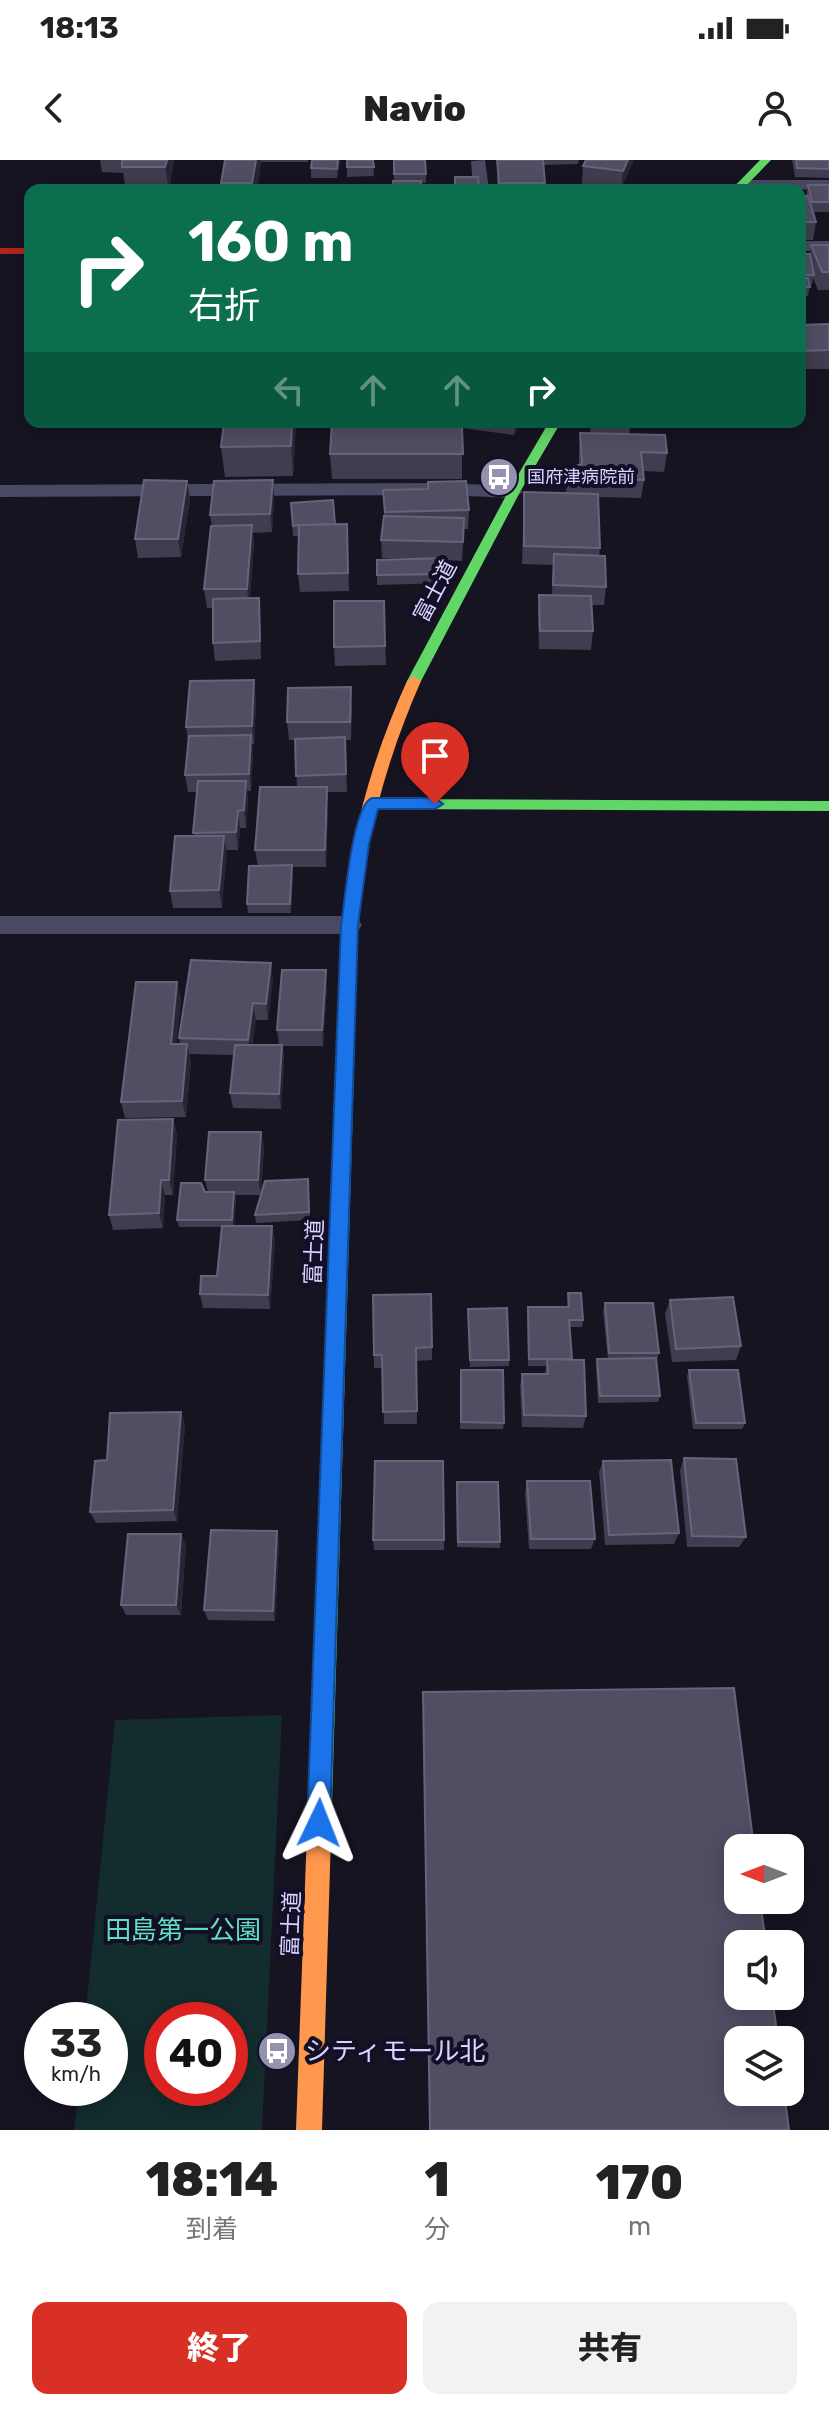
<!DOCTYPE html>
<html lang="ja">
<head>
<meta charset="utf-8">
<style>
  body { margin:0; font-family:Rubik,"Noto Sans JP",sans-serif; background:#f2f2f2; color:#222; height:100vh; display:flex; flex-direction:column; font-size:30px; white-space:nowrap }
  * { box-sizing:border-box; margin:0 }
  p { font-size:26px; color:#767676 }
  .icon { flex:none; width:44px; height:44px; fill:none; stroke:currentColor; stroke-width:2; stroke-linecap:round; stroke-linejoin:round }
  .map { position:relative; height:1970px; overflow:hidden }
  .details { display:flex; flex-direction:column; background:#fff; flex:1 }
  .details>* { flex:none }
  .guide { position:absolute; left:24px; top:24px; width:782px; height:244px; border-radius:16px; box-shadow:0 4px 20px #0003; background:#0b6e4f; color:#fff; overflow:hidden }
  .needle { width:52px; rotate:270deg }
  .tools { position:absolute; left:724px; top:1674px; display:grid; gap:16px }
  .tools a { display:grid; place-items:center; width:80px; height:80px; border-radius:16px; background:#fff; box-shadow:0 4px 20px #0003; font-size:40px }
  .speed { position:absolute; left:24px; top:1842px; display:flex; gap:16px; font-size:40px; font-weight:700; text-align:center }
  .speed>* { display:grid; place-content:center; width:104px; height:104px; border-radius:50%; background:#fff; box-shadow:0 4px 20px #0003; line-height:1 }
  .speed small { font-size:20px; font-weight:400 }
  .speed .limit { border:12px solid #d22; background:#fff; color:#111 }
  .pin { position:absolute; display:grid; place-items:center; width:68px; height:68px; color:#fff; margin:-82px -34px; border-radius:50% 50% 50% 0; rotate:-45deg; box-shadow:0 0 8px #0007 }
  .pin .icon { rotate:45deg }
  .me { position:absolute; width:88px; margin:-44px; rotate:2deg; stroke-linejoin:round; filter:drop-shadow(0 0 6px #0008) }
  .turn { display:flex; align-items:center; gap:28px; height:168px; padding:0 32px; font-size:36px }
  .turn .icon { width:104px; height:104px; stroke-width:2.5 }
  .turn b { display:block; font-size:56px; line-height:68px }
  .lanes { display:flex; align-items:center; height:76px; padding:0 32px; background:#0003; justify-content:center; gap:40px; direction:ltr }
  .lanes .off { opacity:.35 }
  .eta { display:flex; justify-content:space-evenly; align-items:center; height:136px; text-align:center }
  .eta b { font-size:48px; font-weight:800; line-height:56px }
  .cta { display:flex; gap:16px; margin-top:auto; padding:16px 32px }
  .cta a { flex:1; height:92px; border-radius:16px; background:#d93025; color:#fff; font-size:32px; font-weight:800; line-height:92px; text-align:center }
  .cta a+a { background:#f2f2f2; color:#222 }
  .status { display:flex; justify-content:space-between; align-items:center; height:56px; padding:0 40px; background:#fff; direction:ltr }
  .status svg { height:22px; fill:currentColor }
  header { display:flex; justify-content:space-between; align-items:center; height:104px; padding:0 32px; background:#fff; font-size:36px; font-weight:800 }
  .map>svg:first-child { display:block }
</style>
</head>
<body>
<div class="status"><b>18:13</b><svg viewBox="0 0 49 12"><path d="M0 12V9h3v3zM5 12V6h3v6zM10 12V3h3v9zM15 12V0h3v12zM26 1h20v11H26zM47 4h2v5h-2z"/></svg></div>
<header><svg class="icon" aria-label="back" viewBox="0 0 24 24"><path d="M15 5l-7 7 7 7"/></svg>Navio<svg class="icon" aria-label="person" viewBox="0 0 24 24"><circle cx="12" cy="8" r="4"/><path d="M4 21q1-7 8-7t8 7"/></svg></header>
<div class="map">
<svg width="829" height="1970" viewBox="0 0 829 1970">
  <rect width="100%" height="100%" fill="#161421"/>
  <path fill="#132c2d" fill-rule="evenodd" d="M282,1555L262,1970H74L79,1928H110V1860H85L115,1560ZM162,1860H230V1928H162Z"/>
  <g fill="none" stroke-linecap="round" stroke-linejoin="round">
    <path fill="#4a4962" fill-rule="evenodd" d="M485,0L489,30H473L471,1Z
      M742,20H829V30L737,28L734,25Z
      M800,81H829V91H800Z
      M439,323L514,326L523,332L514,338L439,335L0,337V325Z
      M0,756H350L358,759L362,765L358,771L350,774H0Z"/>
    <path fill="#63d668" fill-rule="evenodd" d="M760,0H771L742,30H731Z
      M549,262H561L520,332L421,521L419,524H409L407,521L508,332Z
      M372,639L829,641V651L372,649L364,644Z
      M344,937L350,939L353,944L332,1643L328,1651L320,1655L312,1651L308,1643L335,944L338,939Z"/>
    <path fill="#ff974d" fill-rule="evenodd" d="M414,516L421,521C387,598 363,683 358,767C355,826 355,885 353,944L350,949H338L335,944C337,885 338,826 342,767C348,683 372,598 407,521Z
      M320,1631L328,1635L332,1643L322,1970H296L308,1643L312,1635Z"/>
    <path fill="#b3261e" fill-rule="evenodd" d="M0,88H30V94H0Z"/>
  </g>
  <path fill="#403d50" d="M100,0H174L169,30H126L123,13L102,12Z
    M225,0H308V2H261L257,30H222L221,23Z
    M312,0H340L337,18H311V8Z
    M347,0H373L374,16L347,17Z
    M394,0L426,14V23L394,21Z
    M497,0H579L578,4L543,5L544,30H497Z
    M586,0H634L621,29L582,24L583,6Z
    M792,0H829V18L795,17Z
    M455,17H478L479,30L455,29Z
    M808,25H829V52H813L816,62L813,80H800V36H806Z
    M811,85H829V130H818L813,118L812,125H810L808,136H800V94H810Z
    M829,164V209H800L801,165Z
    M224,262H296L293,316L225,317L221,287Z
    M332,262H386V267H459L428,262H522L514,275L462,268V319H332L330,294Z
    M591,262H631L629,274L667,293L664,312L643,311L644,320L641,338L598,337L600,388L599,396L606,427L604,445H592L593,471L591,490L539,489L538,453L539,435H552L553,405L522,404L524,332L566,333L568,308L579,305V292L580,273H590Z
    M273,320L274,339L272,372L253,373L254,384L250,438H259L260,456L261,499L215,501L213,483V448H207L204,429L212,366L210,355Z
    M187,321L190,339L181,397L138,398L135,379Z
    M428,322L469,350L468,369H464L462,401L448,400V423L377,425V400L414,399L382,398L381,380L384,356L383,330L428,329Z
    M291,343L335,364H347L349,431L300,432L298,414L299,376H293Z
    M384,441L386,505L335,506L334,487Z
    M256,538L254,584H252L253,593L251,631H247L248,639L246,668H240L238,690H226L222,748H173L170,731L194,676L197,632H188L185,615L188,581L186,567Z
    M352,545L351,580H345L347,632H328V645L326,707H292L291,753H248L247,744L258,706L255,690L297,627L295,580H289L287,562Z
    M273,819L268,860H256L252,885H279L277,870L327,827L323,886H283L284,901L281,949L233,948L230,933L234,895L189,894L191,900L186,957L125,958L121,942L181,839L176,884H180L179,878Z
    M173,959L177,974L173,1035H165L163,1068L113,1070L109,1055Z
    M261,972L264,987L261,1035H235L236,1039L234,1066H272L275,1081L270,1149L203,1148L200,1134L217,1116L221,1067H179L177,1060L205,1032H208L205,1020Z
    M308,1027L310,1060L256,1063L255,1055Z
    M568,1133L583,1160L582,1167H570L572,1199L586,1256L583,1268L522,1267L520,1226L522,1214H545L546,1206H528L527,1155L528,1147H567Z
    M373,1135L432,1187V1200L416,1201L417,1264H384L382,1208H374Z
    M670,1140L741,1186L736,1200L672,1202L665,1154Z
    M605,1143L659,1193L657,1200H656L660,1236L658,1242L598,1243L596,1206L597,1199H608L603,1151Z
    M468,1149L509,1200V1206L470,1207Z
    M461,1210L504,1263L503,1269H460Z
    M689,1210L745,1263L742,1269H693L687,1216Z
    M181,1252L185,1265L177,1361L96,1363L90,1352L107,1300Z
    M684,1298L746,1377L739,1387H687L680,1310Z
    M603,1301L679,1373L674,1384L605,1385L599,1312Z
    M527,1321L595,1379L591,1389H529L525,1333Z
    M456,1328L500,1382V1388L457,1387Z
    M277,1371L279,1382L275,1461L208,1460L204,1450Z
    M373,1380H444V1390H374Z
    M186,1384L181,1455H126L121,1445Z"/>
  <path fill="#282635" d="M167,0H174L169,30L165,7Z
    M256,0H260L261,2L257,30H253L252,23Z
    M338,0H340L337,18V9Z
    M628,0H634L621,29L623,11Z
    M292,262H296L293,316L291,286Z
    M515,262H522L514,275Z
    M273,320L274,339L272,372L270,354Z
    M187,321L190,339L181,397L178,379Z
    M252,365L254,384L249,447L247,429Z
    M254,520L256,538L254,584L252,566Z
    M251,575L253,593L251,631L249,614Z
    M246,621L248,639L246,668L244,650Z
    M327,627L328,645L326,707L325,690Z
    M238,651L240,668L238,690L236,672Z
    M224,676L227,693L222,748L219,730Z
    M292,705L293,714L291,753L290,744Z
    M271,803L273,819L268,860L266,844Z
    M326,810L327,827L323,886L322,870Z
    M177,822L181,839L175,900L171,884Z
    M253,843L256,860L251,896L248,880Z
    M187,884L191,900L186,957L182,941Z
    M282,885L284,901L281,949L279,934Z
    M173,959L177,974L173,1035L169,1020Z
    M261,972L264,987L261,1035L258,1020Z
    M161,1020L165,1035L163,1068L159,1053Z
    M234,1032L236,1039L234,1067L232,1060Z
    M272,1066L275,1081L270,1149L268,1135Z
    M181,1252L185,1265L177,1361L173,1350Z
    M277,1371L279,1382L275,1461L273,1451Z
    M181,1374L186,1384L181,1455L176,1445Z"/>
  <path fill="#504e63" stroke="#66637b" stroke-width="2" d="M122,0H167L165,7H122Z
    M225,0H256L252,23H221Z
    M312,0H338L337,9L311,8Z
    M347,0H373L374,7H347Z
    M394,0H425L426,14H394Z
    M497,0H543L545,23H499Z
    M586,0H628L623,11L583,6Z
    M796,0H829V9L797,8Z
    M455,17H478L479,27H455Z
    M393,21H421L422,30H394Z
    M808,25H829V42H812Z
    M434,28L479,30H433Z
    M623,28L662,30H623Z
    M752,28H794L795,30H752Z
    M800,36H808L816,62H800Z
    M811,85H829V112H822Z
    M800,94H810L814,115H800Z
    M800,118H808L810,127H800Z
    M829,164V190L800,191V174L804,173L801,165Z
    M224,262H292L291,286L221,287Z
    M332,262H385V267H462L463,294H330Z
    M594,262H630L629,266Z
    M580,273L665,275L667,293L641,292L644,320L568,318V308L582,304Z
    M144,320L187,321L178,379H135Z
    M273,320L270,354L210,355L214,321Z
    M466,321L469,350L385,352L383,330L428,329V322Z
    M524,332L598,334L600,388L524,386Z
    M333,340L335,364L299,365L293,366L291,343Z
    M384,356L464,358L463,382L381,380Z
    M347,364L348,413L298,414L299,365Z
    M252,365L247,429H204L211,366Z
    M554,394L605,396L606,427L553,425Z
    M447,398L448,414L377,415V400Z
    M539,435L591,436L593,471H540Z
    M259,438L260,481L213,483V439Z
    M334,441H384L385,486L334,487Z
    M254,520L252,566L186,567L190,521Z
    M351,527L350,562H287L288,528Z
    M251,575L249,614L185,615L189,576Z
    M345,577L346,614L296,616L295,579Z
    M198,621H246L244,650L238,651L236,672L193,673Z
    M260,627H327L325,690H255Z
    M175,676H224L219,730L170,731Z
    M292,705L290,744H247L249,706Z
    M191,800L271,803L266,844L253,843L248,880L179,878Z
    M282,810H326L322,870H277Z
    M136,822H177L171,884H187L182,941L121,942Z
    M235,885H282L279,934L230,933Z
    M173,959L169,1020H161L159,1053L109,1055L118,960Z
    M209,972H261L258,1020H205Z
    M308,1019L309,1052L255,1055L265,1021Z
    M181,1023H201L205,1032H234L232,1060H177Z
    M222,1066H272L268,1135L200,1134L201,1116H217Z
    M568,1133H581L583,1160H569L572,1199H529L528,1147H569Z
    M431,1134L432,1187L416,1188L417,1251L383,1252L382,1195H374L373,1135Z
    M733,1137L741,1186L676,1189L670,1140Z
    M605,1143H653L659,1193H609Z
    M507,1148L509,1200H470L468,1149Z
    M656,1198L660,1236H600L597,1199Z
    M547,1199L584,1200L586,1256L524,1255L522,1214H548Z
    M461,1210H503L504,1263L461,1262Z
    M689,1210H738L745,1263H696Z
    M181,1252L173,1350L90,1352L95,1301L107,1300L110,1253Z
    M684,1298L736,1299L746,1377L692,1376Z
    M671,1300L679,1373L609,1375L603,1301Z
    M375,1301H443L444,1380H373Z
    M527,1321H590L595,1379H531Z
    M457,1322H498L500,1382H458Z
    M211,1370L277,1371L273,1451L204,1450Z
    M128,1374H181L176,1445H121Z
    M734,1528L754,1688H738V1740H760L766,1784H738V1836H772L778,1880H738V1932H784L789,1970H430L423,1532Z"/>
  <path fill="#1a73e8" stroke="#114b97" stroke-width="2" d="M372,638H435L443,644L435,649H378L369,684L358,765L330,1663L327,1671L319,1675L310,1671L307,1663L341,765C345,743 352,645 372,638Z"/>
  <defs>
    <symbol id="bus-disc" viewBox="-11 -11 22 22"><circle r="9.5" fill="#9591b1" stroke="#130f26"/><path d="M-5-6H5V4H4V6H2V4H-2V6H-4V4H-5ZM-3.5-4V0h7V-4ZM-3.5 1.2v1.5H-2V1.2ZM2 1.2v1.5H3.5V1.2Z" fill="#fff"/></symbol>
  </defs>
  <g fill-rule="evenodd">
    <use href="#bus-disc" x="477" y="295" width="44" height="44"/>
    <use href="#bus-disc" x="255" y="1869" width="44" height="44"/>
  </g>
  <g text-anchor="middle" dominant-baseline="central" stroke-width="8" stroke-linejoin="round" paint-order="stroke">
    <g font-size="18" fill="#d9d4ff" stroke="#130f26" text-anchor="start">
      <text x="527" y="317">国府津病院前</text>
    </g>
    <g font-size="22" fill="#d9d4ff" stroke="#130f26">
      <text transform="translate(435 431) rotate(-62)">富士道</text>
      <text transform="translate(314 1092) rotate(-88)">富士道</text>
      <text transform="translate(291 1764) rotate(-88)">富士道</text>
    </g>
    <g font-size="26" fill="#5fe0c0" stroke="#130f26">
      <text x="183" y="1770">田島第一公園</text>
    </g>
    <g font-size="26" fill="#d9d4ff" stroke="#130f26" text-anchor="start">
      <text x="305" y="1891">シティモール北</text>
    </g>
  </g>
</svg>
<div class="tools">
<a><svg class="needle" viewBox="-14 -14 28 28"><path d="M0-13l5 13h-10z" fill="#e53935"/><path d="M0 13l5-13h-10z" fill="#767676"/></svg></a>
<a><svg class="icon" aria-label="sound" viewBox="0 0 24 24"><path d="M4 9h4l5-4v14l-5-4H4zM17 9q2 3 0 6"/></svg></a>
<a><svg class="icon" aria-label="layers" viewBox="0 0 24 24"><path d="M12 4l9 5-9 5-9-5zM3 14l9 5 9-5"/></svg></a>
</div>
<div class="speed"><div>33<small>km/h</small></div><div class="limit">40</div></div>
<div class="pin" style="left:435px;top:644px;background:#d93025"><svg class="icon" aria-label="arrive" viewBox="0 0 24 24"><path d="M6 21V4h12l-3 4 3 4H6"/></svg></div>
<svg class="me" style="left:319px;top:1663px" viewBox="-20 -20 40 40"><path d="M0-17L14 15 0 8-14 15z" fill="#1a73e8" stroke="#fff" stroke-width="4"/></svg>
<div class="guide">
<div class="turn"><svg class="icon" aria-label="right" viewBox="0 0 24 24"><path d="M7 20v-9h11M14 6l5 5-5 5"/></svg><div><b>160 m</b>右折</div></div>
<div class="lanes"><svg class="icon off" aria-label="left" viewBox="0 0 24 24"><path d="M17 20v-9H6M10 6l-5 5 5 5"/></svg><svg class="icon off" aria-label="ahead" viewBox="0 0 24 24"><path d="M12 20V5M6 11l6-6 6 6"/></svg><svg class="icon off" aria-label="ahead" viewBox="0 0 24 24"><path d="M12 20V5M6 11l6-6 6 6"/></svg><svg class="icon" aria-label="right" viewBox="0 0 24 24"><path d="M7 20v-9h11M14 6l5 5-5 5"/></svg></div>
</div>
</div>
<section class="details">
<div class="eta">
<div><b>18:14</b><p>到着</p></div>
<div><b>1</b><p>分</p></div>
<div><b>170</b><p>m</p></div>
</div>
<div class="cta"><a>終了</a><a>共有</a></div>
</section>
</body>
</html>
